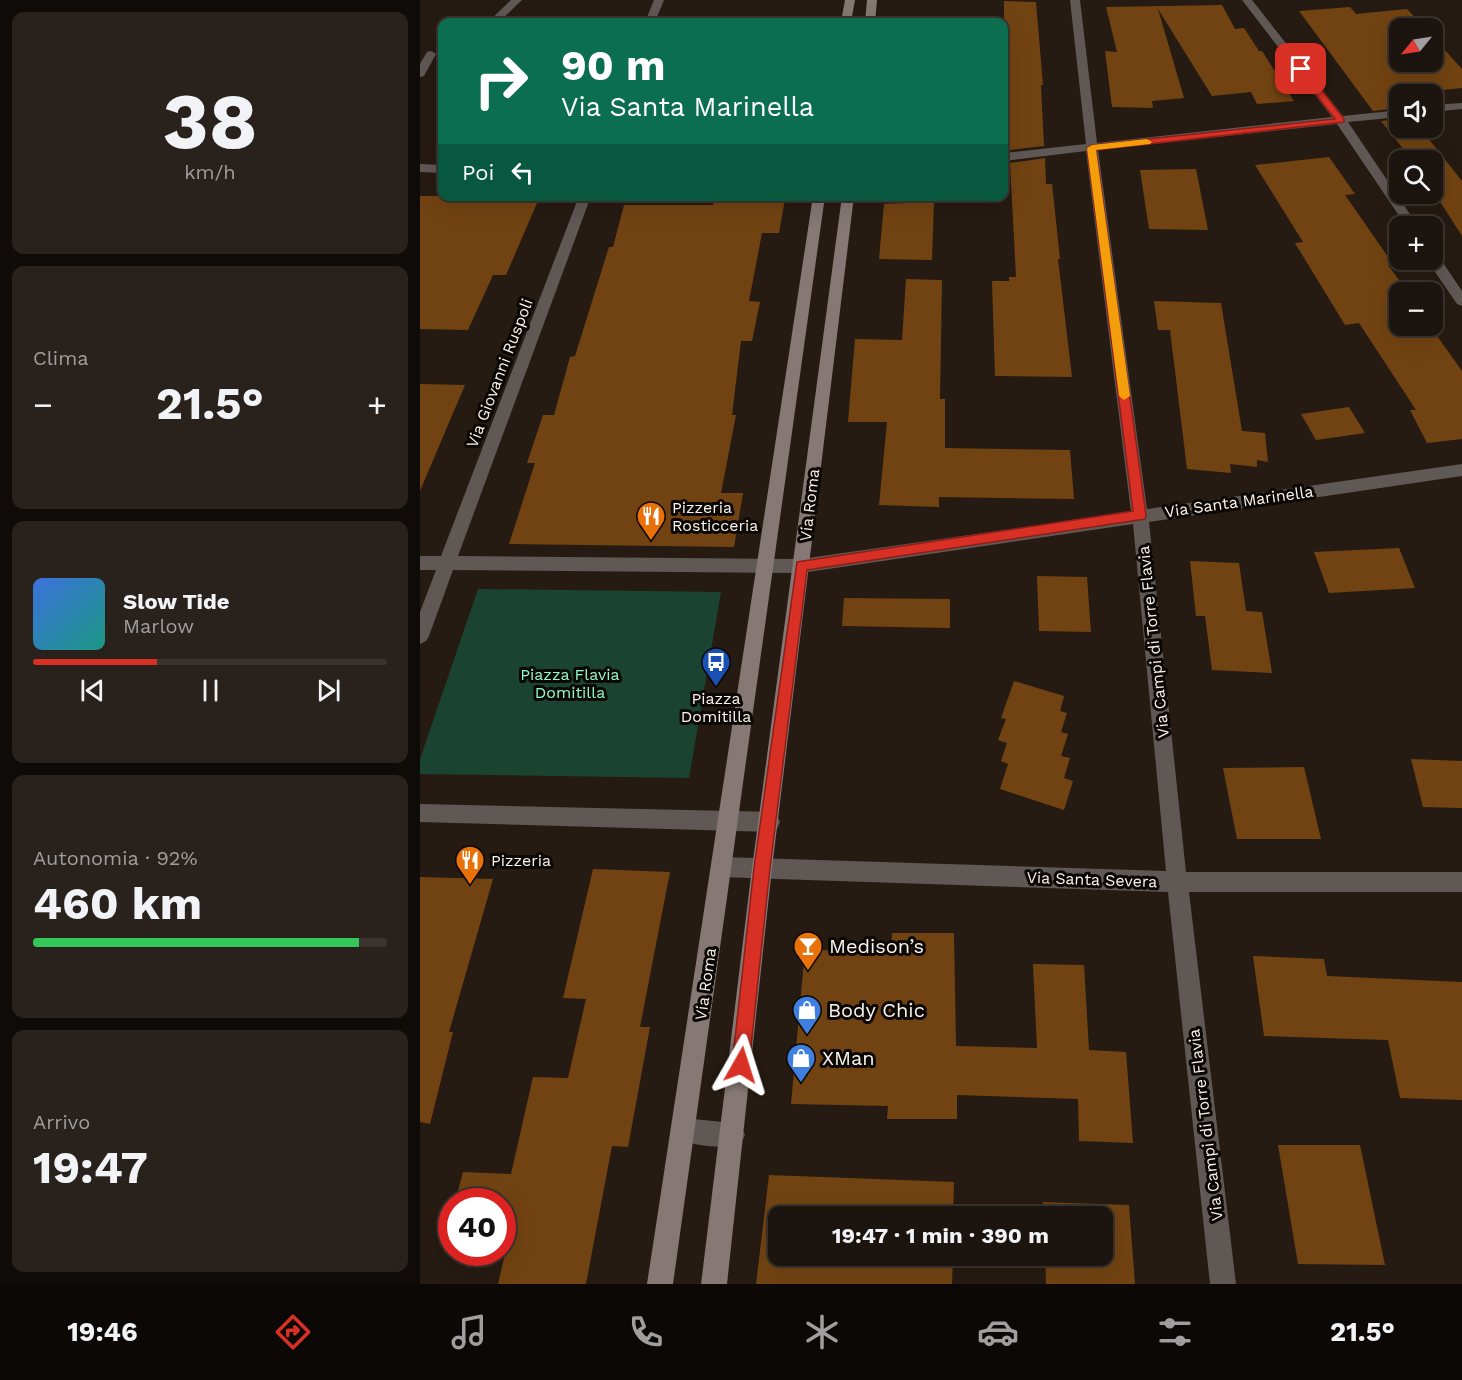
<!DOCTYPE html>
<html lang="it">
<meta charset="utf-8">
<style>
body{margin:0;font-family:"Work Sans",sans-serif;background:#29211c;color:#f1f3f6;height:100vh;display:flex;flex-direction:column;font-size:22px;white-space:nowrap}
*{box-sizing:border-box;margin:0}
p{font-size:20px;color:#a09e9e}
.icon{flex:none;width:33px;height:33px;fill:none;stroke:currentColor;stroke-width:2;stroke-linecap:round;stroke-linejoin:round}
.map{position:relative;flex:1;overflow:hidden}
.sheet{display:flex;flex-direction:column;gap:12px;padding:12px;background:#0f0b08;width:420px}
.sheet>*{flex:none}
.top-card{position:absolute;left:18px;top:18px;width:570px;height:183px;border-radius:12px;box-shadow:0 6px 24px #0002,0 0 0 2px #3a332e;background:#0b6e4f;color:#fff;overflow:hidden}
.needle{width:39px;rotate:240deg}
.controls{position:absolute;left:969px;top:18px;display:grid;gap:12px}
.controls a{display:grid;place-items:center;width:54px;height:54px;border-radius:12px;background:#1c140e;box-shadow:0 6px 24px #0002,0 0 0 2px #3a332e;font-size:30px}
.speed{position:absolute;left:18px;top:1188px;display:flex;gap:12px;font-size:30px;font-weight:700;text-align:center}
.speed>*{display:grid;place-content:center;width:78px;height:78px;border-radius:50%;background:#1c140e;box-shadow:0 6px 24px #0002,0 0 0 2px #3a332e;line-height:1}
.speed .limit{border:9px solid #d22;background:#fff;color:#111}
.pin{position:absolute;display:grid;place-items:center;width:51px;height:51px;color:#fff;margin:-26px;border-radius:12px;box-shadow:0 3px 9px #0006}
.me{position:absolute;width:66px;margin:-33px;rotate:6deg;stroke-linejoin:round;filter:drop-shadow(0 0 4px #0008)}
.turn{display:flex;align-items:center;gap:21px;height:126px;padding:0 24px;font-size:27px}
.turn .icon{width:78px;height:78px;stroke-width:2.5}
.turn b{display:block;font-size:42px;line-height:51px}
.then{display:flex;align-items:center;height:57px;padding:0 24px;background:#0003;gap:12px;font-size:22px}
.big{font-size:45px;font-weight:700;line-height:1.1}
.sheet .tile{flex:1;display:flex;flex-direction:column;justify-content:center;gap:9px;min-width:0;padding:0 21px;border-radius:12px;background:#29211c}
.sheet .dial{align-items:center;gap:0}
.dial b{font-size:78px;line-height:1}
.song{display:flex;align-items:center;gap:18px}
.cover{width:72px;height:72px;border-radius:9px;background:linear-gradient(135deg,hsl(220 70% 55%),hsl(170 70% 35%))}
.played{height:6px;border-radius:3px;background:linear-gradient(90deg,#d93025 35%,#3a332e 35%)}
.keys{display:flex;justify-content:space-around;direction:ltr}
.heat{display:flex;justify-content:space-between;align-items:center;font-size:33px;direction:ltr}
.charge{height:9px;border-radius:4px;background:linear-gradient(90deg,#34c759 92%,#3a332e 0)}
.trip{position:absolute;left:348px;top:1206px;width:345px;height:60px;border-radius:12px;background:#1c140e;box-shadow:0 6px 24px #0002,0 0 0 2px #3a332e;font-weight:700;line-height:60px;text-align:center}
.tabs{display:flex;height:96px;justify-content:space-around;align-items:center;background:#0b0806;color:#a09e9e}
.tabs .icon{width:42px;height:42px}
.tabs .active{color:#d93025}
.tabs b{font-size:27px;color:#f1f3f6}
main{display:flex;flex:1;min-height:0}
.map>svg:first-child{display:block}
</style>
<main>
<section class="sheet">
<div class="tile dial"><b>38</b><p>km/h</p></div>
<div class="tile"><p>Clima</p>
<div class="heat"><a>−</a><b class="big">21.5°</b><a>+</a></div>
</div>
<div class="tile">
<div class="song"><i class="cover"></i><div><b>Slow Tide</b><p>Marlow</p></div></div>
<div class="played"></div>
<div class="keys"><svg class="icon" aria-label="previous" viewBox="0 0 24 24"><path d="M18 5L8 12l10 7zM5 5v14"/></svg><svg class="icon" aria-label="pause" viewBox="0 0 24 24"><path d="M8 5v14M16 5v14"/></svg><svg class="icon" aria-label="next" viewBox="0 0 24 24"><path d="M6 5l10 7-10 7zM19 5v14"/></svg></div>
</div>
<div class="tile"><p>Autonomia · 92%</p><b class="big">460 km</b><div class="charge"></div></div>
<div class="tile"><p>Arrivo</p><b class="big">19:47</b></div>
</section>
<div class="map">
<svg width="1042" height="1284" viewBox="0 0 1042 1284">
<rect width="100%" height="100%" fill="#261b12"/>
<path fill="#1b4332" d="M58,589L301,592L269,778L0,774V759Z"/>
<path fill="#724312" d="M584,1L616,2L623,85H621L624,146L589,150L588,132H584Z
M802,5L815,29L824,28L839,51H842L874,101L837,104L831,92L792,96L738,9L764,98L732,101L733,108L692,107L685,51L697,52L686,7Z
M930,7L936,14L987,9L1005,28H980V62H1012V36L1042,69V88L975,95L980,101V108L953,111L879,11Z
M980,119V128H1000L1042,181V236L1012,189V160H992L961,121Z
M909,157L935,194L925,195L973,264L968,265L988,292H980V326H1010L1042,371V439L1007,443L990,410H996L939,323L925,325L875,243L883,242L835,165Z
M625,158L626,184H632L640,259H638L652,377L575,376L572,281H589V277H596L590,163Z
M776,169L788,230L729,229L720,170Z
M0,196H36L33,201L117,203L86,275H73L48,330L0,329Z
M294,198L365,199L359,233H342L329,301L340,302L332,341H321L312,415H316L301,493H323L314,547L89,544L115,463H107L123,415H134L150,357L155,356L189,247H193L204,205H293Z
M514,202L512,260L459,259L464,204Z
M486,279L522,280L520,399H525V448L650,450L654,499L519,497V507L459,505L467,422H428L435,339L482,340Z
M734,301L801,303L822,431L845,433L848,462L837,460V467L810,464L811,473L767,469L750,330H738Z
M0,384L45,385L0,491Z
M929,407L945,433L896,440L881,414Z
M979,548L995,588L909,593L894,552Z
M770,561L819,563L826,611L842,612L852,673L792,670L785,616H776Z
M617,576L667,577L671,632L619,631Z
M424,598L530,599V628L422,626Z
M594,681L644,696L640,711L647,713L641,732L648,734L641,756L650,758L644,778L653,781L644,810L580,789L588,764L581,761L587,743L578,740L586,719L581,718Z
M991,759L1042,761V808L1003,807Z
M884,767L901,839H817L803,768Z
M173,869L250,872L220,1027H230L208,1147L192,1146L166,1284H78L90,1232H82V1202H35L43,1172L91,1174L113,1077L148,1078L166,999L143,998Z
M0,877L73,879L29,1032H33L10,1124L0,1122Z
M472,933H534L536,1046L617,1048L613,964L664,965L669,1050L706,1052L713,1143L659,1141L658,1099L537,1095V1119H467L468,1106L371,1104L385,950L471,951Z
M833,956L904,959L907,976L1042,982V1100L980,1098L968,1040L844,1036Z
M858,1145H940L965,1265L878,1264Z
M349,1175L534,1182L533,1216H358V1256H533L532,1284H336Z
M623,1202L709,1205L715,1284H626L625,1256H682V1216H623Z"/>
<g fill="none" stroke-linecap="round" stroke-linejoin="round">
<path fill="#5f5855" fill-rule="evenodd" d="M91,0H102L79,22H68Z
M234,0H244L235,22H225Z
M650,0H660L677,143L912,117L822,0H832L923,116L980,110V117L928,122L998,226H986L917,124L678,150L727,509L1042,464V476L729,522L766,872H1042V892H769L816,1284H790L748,892L301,877L294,874L291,867L294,860L301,857L746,871L713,524L381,573L33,570L9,636L6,641L0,644V612L16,570H0V556H21L159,196H171L38,556L381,559L711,512L666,151L584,161V153L666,144Z
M11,51L16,54L4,76L0,77V64L7,52Z
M1042,103V109L1012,112V105Z
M0,164L22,165V173L0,172Z
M1012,253L1017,254L1042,291V306L1037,304L1007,260H1012Z
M0,804L350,812L357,815L360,822L357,829L350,832L0,822Z
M263,1118L313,1123L321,1127L325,1135L321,1143C304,1151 272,1145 255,1138L251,1130L255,1122Z"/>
<path fill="#857875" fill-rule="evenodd" d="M425,0H435L431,22H421Z
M447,0H457L455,22H445Z
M393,196H405L253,1284H227Z
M422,196H434L352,868L307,1284H281L332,868Z"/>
</g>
<path fill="#d93025" stroke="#8d1f18" stroke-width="1.5" d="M881,66L884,67L924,119V122L676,150L726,515L725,519L387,570L350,868L329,1065L327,1071L321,1074L314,1071L312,1065L334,868L377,562L713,511L667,148L672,145L915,119L876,69Z"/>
<path fill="#f59e0b" d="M727,139L732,142L730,144L676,150L710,396L704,400L699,396L667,148L672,145Z"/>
<defs>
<g id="restaurant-pin" transform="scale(1.5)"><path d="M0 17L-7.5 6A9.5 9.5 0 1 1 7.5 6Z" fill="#e8710a" stroke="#0b0704"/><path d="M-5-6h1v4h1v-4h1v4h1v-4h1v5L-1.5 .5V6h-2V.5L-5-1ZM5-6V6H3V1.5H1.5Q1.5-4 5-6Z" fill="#fff"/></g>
<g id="bus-pin" transform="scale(1.5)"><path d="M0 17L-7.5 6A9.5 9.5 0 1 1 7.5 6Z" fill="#1a4fb4" stroke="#0b0704"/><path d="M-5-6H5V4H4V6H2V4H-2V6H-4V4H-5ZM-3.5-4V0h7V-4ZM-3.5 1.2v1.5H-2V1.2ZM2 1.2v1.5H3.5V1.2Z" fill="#fff"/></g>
<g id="bar-pin" transform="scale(1.5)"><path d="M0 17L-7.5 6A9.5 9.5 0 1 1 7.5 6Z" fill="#e8710a" stroke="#0b0704"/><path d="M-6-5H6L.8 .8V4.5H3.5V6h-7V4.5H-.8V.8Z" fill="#fff"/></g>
<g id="shop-pin" transform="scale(1.5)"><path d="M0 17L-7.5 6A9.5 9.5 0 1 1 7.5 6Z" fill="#3f7fe0" stroke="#0b0704"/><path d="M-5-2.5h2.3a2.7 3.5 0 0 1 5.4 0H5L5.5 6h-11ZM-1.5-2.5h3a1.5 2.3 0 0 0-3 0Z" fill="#fff"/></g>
</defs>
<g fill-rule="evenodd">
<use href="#restaurant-pin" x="231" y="516"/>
<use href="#bus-pin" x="296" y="662"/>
<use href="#restaurant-pin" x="50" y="860"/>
<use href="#bar-pin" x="388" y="946"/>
<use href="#shop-pin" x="387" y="1010"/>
<use href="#shop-pin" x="381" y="1058"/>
</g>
<g text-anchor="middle" stroke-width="6" stroke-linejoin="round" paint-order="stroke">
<g font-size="16" fill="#fbf3ed" stroke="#0b0704">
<text transform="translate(79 373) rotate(-69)" y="6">Via Giovanni Ruspoli</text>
<text transform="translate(819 501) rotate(-8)" y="6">Via Santa Marinella</text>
<text transform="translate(389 505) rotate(-83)" y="6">Via Roma</text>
<text transform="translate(733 642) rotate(-96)" y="6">Via Campi di Torre Flavia</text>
<text transform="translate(672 879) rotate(2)" y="6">Via Santa Severa</text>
<text transform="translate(285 984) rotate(-82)" y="6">Via Roma</text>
<text transform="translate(785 1125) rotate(-97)" y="6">Via Campi di Torre Flavia</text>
</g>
<g font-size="16" fill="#fbf3ed" stroke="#0b0704" text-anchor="start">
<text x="252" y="513">Pizzeria<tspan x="252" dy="18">Rosticceria</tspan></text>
<text x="296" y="704" text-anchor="middle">Piazza<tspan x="296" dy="18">Domitilla</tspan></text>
<text x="71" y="866">Pizzeria</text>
</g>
<g font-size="16" fill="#93fbcb" stroke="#0b0704">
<text x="150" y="680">Piazza Flavia<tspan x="150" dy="18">Domitilla</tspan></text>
</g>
<g font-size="20" fill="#fbf3ed" stroke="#0b0704" text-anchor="start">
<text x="409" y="953">Medison’s</text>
<text x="408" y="1017">Body Chic</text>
<text x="402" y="1065">XMan</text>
</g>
</g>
</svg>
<div class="controls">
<a><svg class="needle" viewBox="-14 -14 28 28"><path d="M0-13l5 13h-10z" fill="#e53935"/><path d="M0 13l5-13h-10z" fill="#a09e9e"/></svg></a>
<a><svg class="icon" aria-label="sound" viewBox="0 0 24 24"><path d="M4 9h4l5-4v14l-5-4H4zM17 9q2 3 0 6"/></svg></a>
<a><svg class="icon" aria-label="search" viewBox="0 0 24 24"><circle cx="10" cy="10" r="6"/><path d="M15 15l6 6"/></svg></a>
<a>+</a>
<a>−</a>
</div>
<div class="speed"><div class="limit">40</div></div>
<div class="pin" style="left:881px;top:69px;background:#d93025"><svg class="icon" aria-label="arrive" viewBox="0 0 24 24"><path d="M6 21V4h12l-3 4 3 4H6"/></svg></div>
<svg class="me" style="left:321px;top:1065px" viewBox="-20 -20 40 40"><path d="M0-17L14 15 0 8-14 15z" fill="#d93025" stroke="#fff" stroke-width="4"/></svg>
<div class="trip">19:47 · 1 min · 390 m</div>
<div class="top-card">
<div class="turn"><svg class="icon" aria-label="right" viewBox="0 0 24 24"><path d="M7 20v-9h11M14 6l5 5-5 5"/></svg><div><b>90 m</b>Via Santa Marinella</div></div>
<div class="then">Poi<svg class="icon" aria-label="left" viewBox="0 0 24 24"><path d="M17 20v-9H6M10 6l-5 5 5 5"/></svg></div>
</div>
</div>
</main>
<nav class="tabs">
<b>19:46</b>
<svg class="icon active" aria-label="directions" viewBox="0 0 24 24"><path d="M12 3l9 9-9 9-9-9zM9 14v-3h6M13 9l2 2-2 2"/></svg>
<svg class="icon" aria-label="music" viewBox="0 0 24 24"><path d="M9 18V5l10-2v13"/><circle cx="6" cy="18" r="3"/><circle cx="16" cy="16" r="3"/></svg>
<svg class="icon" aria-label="phone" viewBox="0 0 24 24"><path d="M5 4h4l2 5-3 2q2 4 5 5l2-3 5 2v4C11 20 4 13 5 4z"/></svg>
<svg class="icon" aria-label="climate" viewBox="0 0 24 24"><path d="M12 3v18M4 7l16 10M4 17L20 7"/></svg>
<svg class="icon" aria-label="car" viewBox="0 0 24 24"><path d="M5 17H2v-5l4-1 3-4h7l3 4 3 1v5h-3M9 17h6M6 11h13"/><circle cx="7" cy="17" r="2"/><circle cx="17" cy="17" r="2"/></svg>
<svg class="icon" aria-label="filters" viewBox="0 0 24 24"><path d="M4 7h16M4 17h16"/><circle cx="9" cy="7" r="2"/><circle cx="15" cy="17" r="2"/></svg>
<b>21.5°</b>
</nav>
